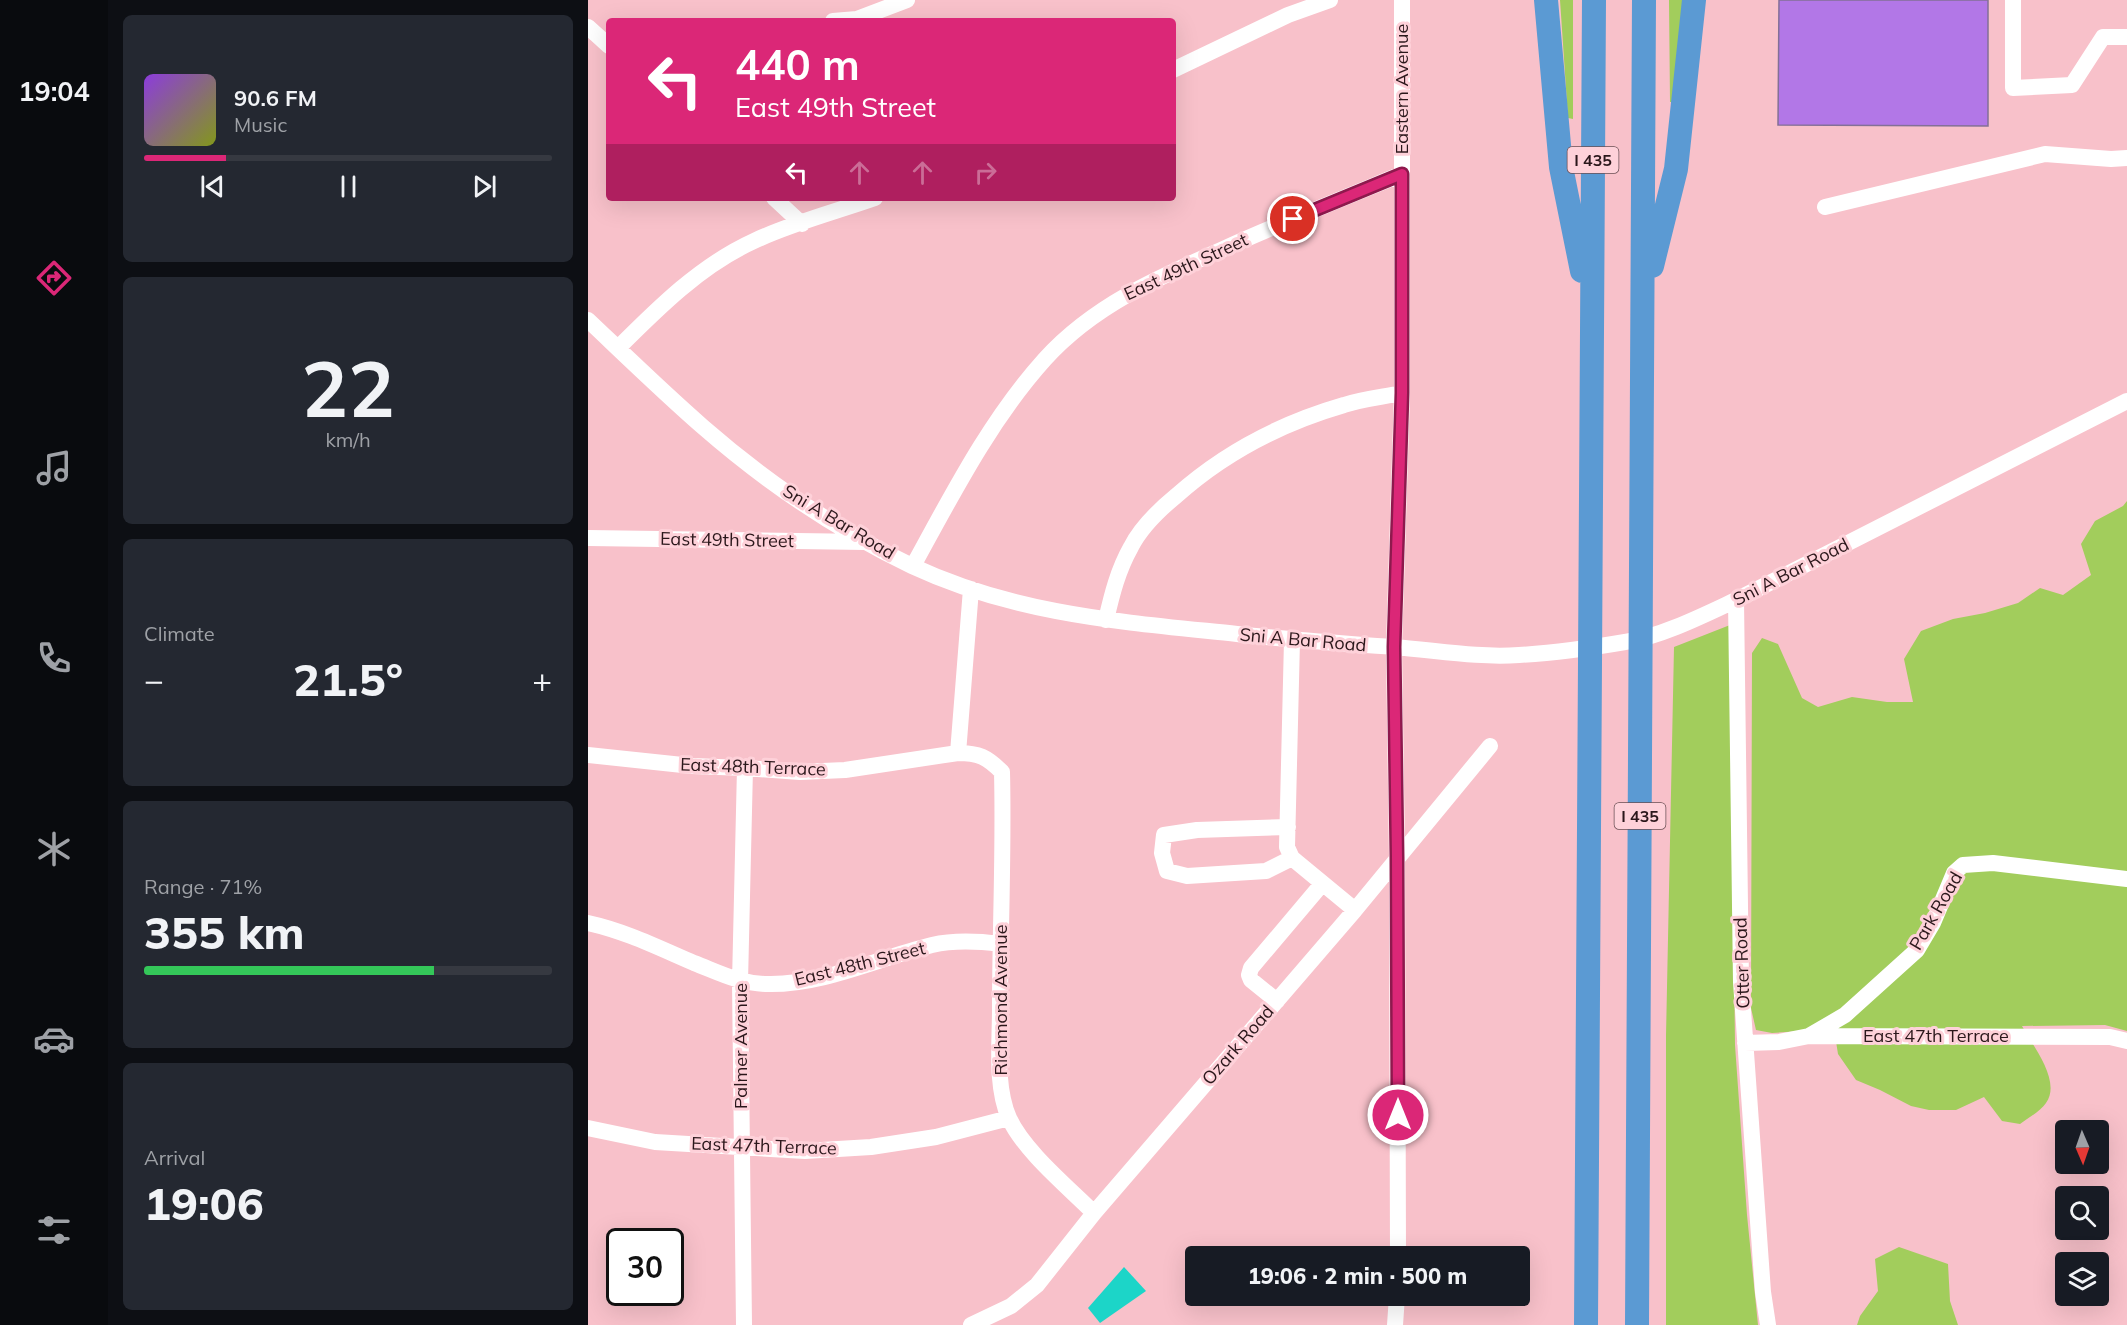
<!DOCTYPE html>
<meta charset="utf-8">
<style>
body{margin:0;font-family:Mulish,sans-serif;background:#242831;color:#f1f3f6;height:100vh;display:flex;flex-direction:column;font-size:22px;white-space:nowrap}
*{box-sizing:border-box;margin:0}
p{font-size:20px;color:#9ea1a6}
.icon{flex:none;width:33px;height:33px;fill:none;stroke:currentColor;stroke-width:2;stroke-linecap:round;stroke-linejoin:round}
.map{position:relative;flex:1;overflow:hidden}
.drawer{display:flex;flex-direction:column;gap:15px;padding:15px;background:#0d0f14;width:480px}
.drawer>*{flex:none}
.hud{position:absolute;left:18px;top:18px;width:570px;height:183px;border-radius:6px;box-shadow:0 6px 24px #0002;background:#db2777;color:#fff;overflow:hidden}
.needle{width:39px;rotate:178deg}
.fabs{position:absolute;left:1467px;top:1120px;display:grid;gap:12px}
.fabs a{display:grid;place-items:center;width:54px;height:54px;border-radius:6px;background:#171b24;box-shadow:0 6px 24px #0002;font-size:30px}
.speed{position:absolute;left:18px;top:1228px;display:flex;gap:12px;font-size:30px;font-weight:700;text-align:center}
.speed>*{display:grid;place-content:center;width:78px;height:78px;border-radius:50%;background:#171b24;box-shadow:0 6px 24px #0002;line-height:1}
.speed .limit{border:3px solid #111;border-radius:9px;background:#fff;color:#111}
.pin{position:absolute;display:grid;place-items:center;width:51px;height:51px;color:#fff;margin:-26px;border:3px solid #fff;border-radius:50%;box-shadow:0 2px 6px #0007}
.me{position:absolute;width:66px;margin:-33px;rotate:0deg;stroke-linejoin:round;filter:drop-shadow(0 0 4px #0008)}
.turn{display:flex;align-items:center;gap:21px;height:126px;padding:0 30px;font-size:27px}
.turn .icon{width:78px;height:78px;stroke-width:2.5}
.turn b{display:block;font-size:42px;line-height:51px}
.lanes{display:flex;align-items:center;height:57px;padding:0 30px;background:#0003;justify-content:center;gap:30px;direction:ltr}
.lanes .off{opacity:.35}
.big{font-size:45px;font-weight:800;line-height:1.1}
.drawer .tile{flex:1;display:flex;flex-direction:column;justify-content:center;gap:9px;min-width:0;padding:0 21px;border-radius:9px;background:#242831}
.drawer .dial{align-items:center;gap:0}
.dial b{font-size:78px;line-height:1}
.song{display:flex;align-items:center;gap:18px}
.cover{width:72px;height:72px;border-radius:9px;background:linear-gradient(135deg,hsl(270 70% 55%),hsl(70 70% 35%))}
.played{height:6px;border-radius:3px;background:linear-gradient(90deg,#db2777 20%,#363941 20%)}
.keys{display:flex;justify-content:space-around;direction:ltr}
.heat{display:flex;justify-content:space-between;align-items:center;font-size:33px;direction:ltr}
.charge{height:9px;border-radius:4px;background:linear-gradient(90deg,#34c759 71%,#363941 0)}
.trip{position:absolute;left:597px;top:1246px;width:345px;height:60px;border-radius:6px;background:#171b24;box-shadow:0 6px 24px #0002;font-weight:800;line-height:60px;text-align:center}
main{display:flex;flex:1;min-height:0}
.tabs{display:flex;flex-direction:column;width:108px;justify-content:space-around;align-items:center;background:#090b0e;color:#9ea1a6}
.tabs .icon{width:42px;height:42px}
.tabs .selected{color:#db2777}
.tabs b{font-size:27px;color:#f1f3f6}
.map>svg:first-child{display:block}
</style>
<main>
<nav class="tabs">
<b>19:04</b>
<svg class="icon selected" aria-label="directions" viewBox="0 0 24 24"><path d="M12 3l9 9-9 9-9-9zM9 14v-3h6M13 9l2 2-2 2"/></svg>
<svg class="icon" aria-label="music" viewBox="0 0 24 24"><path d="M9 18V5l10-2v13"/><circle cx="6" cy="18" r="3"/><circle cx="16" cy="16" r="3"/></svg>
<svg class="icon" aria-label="phone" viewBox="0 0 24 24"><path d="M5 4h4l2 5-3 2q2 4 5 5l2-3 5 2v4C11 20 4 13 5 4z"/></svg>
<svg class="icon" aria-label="climate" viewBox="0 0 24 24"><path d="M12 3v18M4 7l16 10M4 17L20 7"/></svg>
<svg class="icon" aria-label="car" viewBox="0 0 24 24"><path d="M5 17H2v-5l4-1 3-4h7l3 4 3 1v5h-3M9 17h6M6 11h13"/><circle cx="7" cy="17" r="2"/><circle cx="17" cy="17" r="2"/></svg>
<svg class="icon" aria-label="filters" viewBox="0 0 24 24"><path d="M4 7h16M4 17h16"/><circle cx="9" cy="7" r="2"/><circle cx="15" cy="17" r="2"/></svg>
</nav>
<section class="drawer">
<div class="tile">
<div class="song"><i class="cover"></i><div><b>90.6 FM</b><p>Music</p></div></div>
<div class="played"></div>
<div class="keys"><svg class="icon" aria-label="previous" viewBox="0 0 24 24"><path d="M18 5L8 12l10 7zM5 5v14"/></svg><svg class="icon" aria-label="pause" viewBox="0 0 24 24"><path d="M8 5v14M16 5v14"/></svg><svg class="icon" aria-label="next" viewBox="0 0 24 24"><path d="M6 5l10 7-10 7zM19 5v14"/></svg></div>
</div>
<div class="tile dial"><b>22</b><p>km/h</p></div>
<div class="tile"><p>Climate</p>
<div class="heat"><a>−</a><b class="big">21.5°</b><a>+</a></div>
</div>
<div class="tile"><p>Range · 71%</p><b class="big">355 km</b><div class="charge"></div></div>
<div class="tile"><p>Arrival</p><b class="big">19:06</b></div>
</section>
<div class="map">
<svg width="1539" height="1325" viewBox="0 0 1539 1325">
<rect width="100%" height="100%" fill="#f8c1ca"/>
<path fill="#a2cd5c" d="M972,0H985V119L980,118Z
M1081,0H1099L1089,102H1082Z
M1539,501V1031L1517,1025L1434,1026C1444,1045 1474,1081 1458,1103C1453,1111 1440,1118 1432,1124L1414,1121L1396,1097L1368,1110H1341L1323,1106L1292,1090L1268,1080L1250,1054L1246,1029L1184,1033L1168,1030L1163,1008L1164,653L1174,638L1190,644L1214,698L1230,707L1264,697L1299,702H1325L1316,659L1333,631L1365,619L1397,613L1430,603L1452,588L1475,595L1503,575L1493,544L1507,521L1535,506Z
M1142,625L1147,1045L1159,1215L1170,1325H1078V1036L1086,647Z
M1311,1247L1360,1264L1362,1301L1370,1325H1269L1272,1316L1290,1291L1287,1259Z"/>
<path fill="#1cd5c8" d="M536,1267L558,1291L512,1323L500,1308Z"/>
<path fill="#b277e7" stroke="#837097" stroke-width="1.5" d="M1191,0H1400V126L1190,125Z"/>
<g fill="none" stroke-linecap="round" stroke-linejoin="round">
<path stroke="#fff" stroke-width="16" d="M1425,0V88L1484,85L1515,37H1539
M245,21L269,19L319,0
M0,27L21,46
M585,70L700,15L742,0
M186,198L214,224
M1237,207L1457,154L1523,159L1539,158
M0,320C38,356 76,393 115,427C178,482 249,530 324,566C429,615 535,622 649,634C701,640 753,643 805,647C847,650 889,658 931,655C966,653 1002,648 1037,642C1072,637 1116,615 1148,600L1539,401
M30,348C70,308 113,265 166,241C204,223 247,212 287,198
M0,538L278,542
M325,566C364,495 402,420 457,359C505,306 569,278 633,250C693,223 753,199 814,174
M1148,600L1153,982L1175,1292L1180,1325
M518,620C524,594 530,570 543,547C553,527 571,510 588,496C636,453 694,423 756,405C774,399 795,397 814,393
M704,640L699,847L704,858L767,910
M370,753L383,589
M0,755L104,766L157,768L212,772L257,770L370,753C391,753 399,757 414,772C416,851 412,930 412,1009C412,1043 407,1086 421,1118C436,1151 480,1187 506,1213
M700,827L609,830L576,835L574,853L579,871L599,876L678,871L704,858
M0,923C37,931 71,948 106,963C132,973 152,984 180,984C236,985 290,958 344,945C366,940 389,941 412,944
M689,1001L663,980L661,975L663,968L734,884
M1221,1036L1257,1015L1329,950L1345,923L1366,873L1375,865L1405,863L1539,879
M1157,1043L1191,1042L1221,1036L1522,1037L1539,1041
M0,1128L67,1142L217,1151L283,1147L348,1137L421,1118
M810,1257L809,857L806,647L814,393V0
M156,1325L152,982L157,768
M383,1325L423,1306L449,1285L506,1213L767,910L902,746
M807,1325L809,1296"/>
<path stroke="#5b9ad3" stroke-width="24" d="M958,0L973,167L994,271
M1064,266L1088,169L1106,0
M998,1325L1006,0
M1049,1325L1056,0"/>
</g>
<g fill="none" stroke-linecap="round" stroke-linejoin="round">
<g stroke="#8e194d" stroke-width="15">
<path id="route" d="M705,219L814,174V393L806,647L809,857L810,1115"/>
</g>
<use href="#route" stroke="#db2777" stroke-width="10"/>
</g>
<g text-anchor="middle" stroke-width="6" stroke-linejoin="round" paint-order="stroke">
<g fill="#fed1d9" stroke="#6a4f54" stroke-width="1.5">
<rect x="979.5" y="147" width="51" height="26" rx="4.5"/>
<rect x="1026.5" y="803" width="51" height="26" rx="4.5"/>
</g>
<g font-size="16" font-weight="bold" fill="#2b171b">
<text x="1005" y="166">I 435</text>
<text x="1052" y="822">I 435</text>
</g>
<g font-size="18" fill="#2b171b" stroke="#fed1d9">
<text transform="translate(814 89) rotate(-90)" y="6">Eastern Avenue</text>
<text transform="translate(598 267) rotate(-25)" y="6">East 49th Street</text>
<text transform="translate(251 522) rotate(31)" y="6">Sni A Bar Road</text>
<text transform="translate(139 540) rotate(1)" y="6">East 49th Street</text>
<text transform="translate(1203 572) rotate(-27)" y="6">Sni A Bar Road</text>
<text transform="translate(715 640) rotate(5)" y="6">Sni A Bar Road</text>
<text transform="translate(165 767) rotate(2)" y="6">East 48th Terrace</text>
<text transform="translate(1348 911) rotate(-60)" y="6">Park Road</text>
<text transform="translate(1154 963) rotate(-92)" y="6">Otter Road</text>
<text transform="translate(272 964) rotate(-14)" y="6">East 48th Street</text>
<text transform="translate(413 1000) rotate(-90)" y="6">Richmond Avenue</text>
<text x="1348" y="1042">East 47th Terrace</text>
<text transform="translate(650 1045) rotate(-49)" y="6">Ozark Road</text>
<text transform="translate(153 1046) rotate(-90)" y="6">Palmer Avenue</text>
<text transform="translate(176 1146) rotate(2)" y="6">East 47th Terrace</text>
</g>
</g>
</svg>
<div class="fabs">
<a><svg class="needle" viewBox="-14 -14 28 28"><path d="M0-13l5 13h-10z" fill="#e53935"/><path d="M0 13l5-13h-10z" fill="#9ea1a6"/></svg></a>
<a><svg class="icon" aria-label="search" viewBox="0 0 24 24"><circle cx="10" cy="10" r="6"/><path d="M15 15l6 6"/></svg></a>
<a><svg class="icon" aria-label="layers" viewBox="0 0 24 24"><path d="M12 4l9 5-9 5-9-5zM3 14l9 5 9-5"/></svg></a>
</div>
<div class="speed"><div class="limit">30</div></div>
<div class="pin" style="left:705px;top:219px;background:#d93025"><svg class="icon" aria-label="arrive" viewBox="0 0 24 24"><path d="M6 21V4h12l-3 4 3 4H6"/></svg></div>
<svg class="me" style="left:810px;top:1115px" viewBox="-20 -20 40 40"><circle r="17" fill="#db2777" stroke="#fff" stroke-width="3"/><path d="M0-11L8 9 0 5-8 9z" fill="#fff"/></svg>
<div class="trip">19:06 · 2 min · 500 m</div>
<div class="hud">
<div class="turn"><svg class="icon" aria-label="left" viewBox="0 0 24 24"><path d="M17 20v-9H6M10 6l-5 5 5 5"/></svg><div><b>440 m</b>East 49th Street</div></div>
<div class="lanes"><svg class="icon" aria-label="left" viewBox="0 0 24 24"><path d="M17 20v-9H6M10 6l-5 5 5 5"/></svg><svg class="icon off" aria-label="ahead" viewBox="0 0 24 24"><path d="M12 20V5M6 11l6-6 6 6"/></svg><svg class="icon off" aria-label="ahead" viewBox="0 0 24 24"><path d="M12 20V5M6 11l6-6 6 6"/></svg><svg class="icon off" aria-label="right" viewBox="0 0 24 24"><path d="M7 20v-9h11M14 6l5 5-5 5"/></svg></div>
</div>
</div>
</main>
